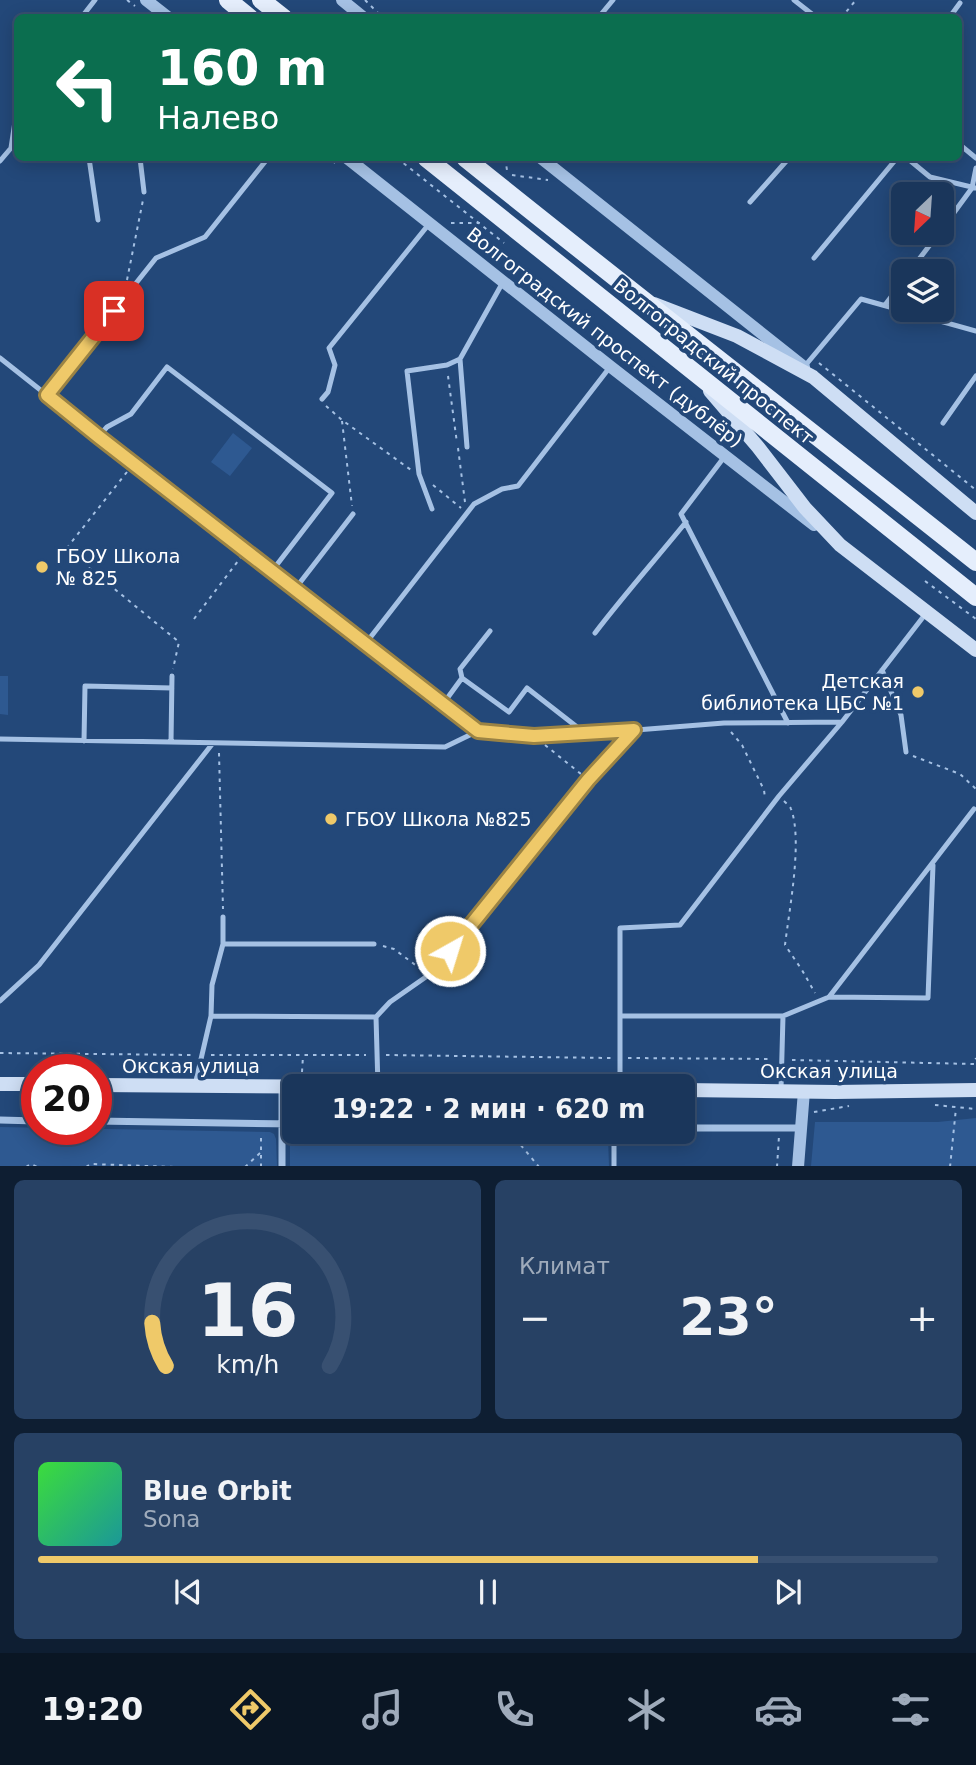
<!DOCTYPE html>
<html lang="ru">
<meta charset="utf-8">
<style>
body{margin:0;font-family:"DejaVu Sans",sans-serif;background:#274164;color:#f1f3f6;height:100vh;display:flex;flex-direction:column;font-size:26px;white-space:nowrap}
*{box-sizing:border-box;margin:0}
p{font-size:23px;color:#9fabbb}
.icon{flex:none;width:38px;height:38px;fill:none;stroke:currentColor;stroke-width:2;stroke-linecap:round;stroke-linejoin:round}
.map{position:relative;height:1166px;overflow:hidden}
.side{display:flex;flex-direction:column;gap:14px;padding:14px;background:#0e1e32;flex:1}
.side>*{flex:none}
.hud{position:absolute;left:14px;top:14px;width:948px;height:147px;border-radius:10px;box-shadow:0 4px 18px #0003,0 0 0 2px #385071;background:#0b6e4f;color:#fff;overflow:hidden}
.needle{width:46px;rotate:205deg}
.controls{position:absolute;left:891px;top:182px;display:grid;gap:14px}
.controls a{display:grid;place-items:center;width:63px;height:63px;border-radius:10px;background:#1a365b;box-shadow:0 4px 18px #0003,0 0 0 2px #385071;font-size:35px}
.speed{position:absolute;left:21px;top:1054px;display:flex;gap:14px;font-size:35px;font-weight:700;text-align:center}
.speed>*{display:grid;place-content:center;width:91px;height:91px;border-radius:50%;background:#1a365b;box-shadow:0 4px 18px #0003,0 0 0 2px #385071;line-height:1}
.speed .limit{border:10px solid #d22;background:#fff;color:#111}
.pin{position:absolute;display:grid;place-items:center;width:60px;height:60px;color:#fff;margin:-30px;border-radius:14px;box-shadow:0 4px 10px #0006}
.me{position:absolute;width:77px;margin:-38px;rotate:39deg;stroke-linejoin:round;filter:drop-shadow(0 0 5px #0008)}
.turn{display:flex;align-items:center;gap:24px;height:147px;padding:0 28px;font-size:32px}
.turn .icon{width:91px;height:91px;stroke-width:2.5}
.turn b{display:block;font-size:49px;line-height:60px}
.big{font-size:52px;font-weight:800;line-height:1.1}
.side .card{flex:1;display:flex;flex-direction:column;justify-content:center;gap:10px;min-width:0;padding:0 24px;border-radius:10px;background:#274164}
.side .dial{align-items:center;gap:0}
.dial svg{height:182px;overflow:visible;fill:none;stroke:#385071;stroke-width:7;stroke-linecap:round;text-anchor:middle}
.dial text{fill:#f1f3f6;stroke:none}
.song{display:flex;align-items:center;gap:21px}
.cover{width:84px;height:84px;border-radius:10px;background:linear-gradient(135deg,hsl(120 70% 55%),hsl(180 70% 35%))}
.played{height:7px;border-radius:4px;background:linear-gradient(90deg,#efc969 80%,#385071 80%)}
.keys{display:flex;justify-content:space-around;direction:ltr}
.heat{display:flex;justify-content:space-between;align-items:center;font-size:38px;direction:ltr}
.side .tiles{flex:1;display:grid;gap:14px;grid-template-columns:1fr 1fr}
.card:last-child{grid-column:span 2}
.trip{position:absolute;left:282px;top:1074px;width:413px;height:70px;border-radius:10px;background:#1a365b;box-shadow:0 4px 18px #0003,0 0 0 2px #385071;font-weight:800;line-height:70px;text-align:center}
.menu{display:flex;height:112px;justify-content:space-around;align-items:center;background:#0a1624;color:#9fabbb}
.menu .icon{width:49px;height:49px}
.menu .selected{color:#efc969}
.menu b{font-size:32px;color:#f1f3f6}
.map>svg:first-child{display:block}
</style>
<div class="map">
<svg width="976" height="1167" viewBox="0 0 976 1167">
<rect width="100%" height="100%" fill="#234879"/>
<path fill="#2e5991" d="M233,433L252,448L230,476L211,462Z
M0,676H8V715L0,714Z
M976,1118V1166H811L815,1122H938Z
M0,1127L270,1132L274,1134L276,1139L277,1166H0Z
M294,1131V1132H603L608,1138L609,1166H290V1138Z"/>
<g fill="none" stroke-linecap="round" stroke-linejoin="round">
<path stroke="#a5c1e4" stroke-width="2" stroke-dasharray="3.5 5" stroke-linecap="butt" d="M127,0L135,6
M365,0L383,18
M841,18L856,0
M327,158L335,163
M397,158L504,243
M505,158L507,170
M512,175L548,180
M451,223H480L483,250
M127,280L143,200
M819,363L976,490
M448,376L457,443
M326,406L342,420L411,470
M342,421L352,506
M458,448L465,502
M127,472L66,549L179,642L173,669
M433,485L461,508
M925,581L976,619
M194,619L241,557
M731,732L742,745L764,790L765,798
M545,745L581,774
M219,753L223,909
M913,756L960,774L976,789
M784,801C787,804 790,806 791,809C803,840 789,911 785,945L802,970L815,993
M383,946L394,949L422,970
M0,1053L191,1055
M211,1055H366
M386,1055L611,1058
M628,1058L772,1059
M792,1060L974,1064L976,1058
M302,1072L303,1056
M935,1105L976,1109
M814,1112L849,1106
M510,1132L539,1167
M26,1167L31,1164L37,1167
M86,1167L91,1164L175,1167
M245,1167L260,1153
M261,1167V1133
M777,1167L779,1136
M950,1167L956,1108"/>
<path stroke="#a5c1e4" stroke-width="5" d="M794,0L817,18
M81,18L95,0
M598,18L613,0
M949,18L960,3
M959,144L976,158
M89,158L98,220
M140,158L144,192
M907,158L930,177L976,188
M0,161L11,148L18,102
M750,202L789,158
M942,229L972,188L976,168
M814,258L897,158
M910,271L939,233
M885,305L903,281
M0,358L134,464L478,731L534,736L586,734L724,723L842,722L927,612
M804,367L861,299L976,331
M47,395L156,258L205,237L268,158
M322,399L328,392L335,365L329,348L429,224
M943,423L976,376
M98,437L107,427L131,414L167,367L332,493L272,571
M467,447L460,359L503,282
M725,456L681,514L788,723
M432,509L419,474L407,371L447,365L460,359
M295,589L353,514
M490,631L460,669L462,678L509,712L527,688L586,734
M595,633C624,595 656,559 686,522
M366,643L474,504L502,489L518,486L610,367
M882,670L901,715L906,752
M443,704L462,678
M0,739L445,747L478,731
M84,741L85,686L172,688
M171,742L172,676
M223,944H374
M829,997L928,998L933,865
M0,1001L39,965L213,743
M211,1016L376,1017
M620,1016H783L829,997L974,809
M195,1085L211,1016L212,985L223,944V917
M378,1087L376,1017L390,1002L433,972L588,780L634,730
M620,1087V928L680,925L779,796L842,722
M781,1089L783,1016
M614,1132V1167"/>
<path stroke="#a5c1e4" stroke-width="7" d="M0,1120L37,1121
M96,1121L294,1124
M682,1128H801
M282,1167V1087"/>
<path stroke="#a5c1e4" stroke-width="12" d="M146,0L169,18
M342,0L364,18
M347,158L611,367L814,525
M541,158L804,367
M798,1167L804,1091"/>
<path stroke="#cedef4" stroke-width="14" d="M654,304L737,336L813,377L976,513
M710,391L758,447L805,508L840,545L976,650
M0,1084H37
M96,1085L370,1087
M682,1090L835,1092L976,1090"/>
<path stroke="#e5eefc" stroke-width="18" d="M228,0L250,18
M261,0L284,18
M426,158L976,597
M465,158C634,294 806,427 976,562"/>
</g>
<g fill="none" stroke-linecap="round" stroke-linejoin="round">
<g stroke="#9b8344" stroke-width="18">
<path id="route" d="M114,311L47,395L99,437L478,731L534,736L634,730L588,780L450,951"/>
</g>
<use href="#route" stroke="#efc969" stroke-width="12"/>
</g>
<g fill="#efc969" stroke="#234879" stroke-width="2.5">
<circle cx="42" cy="567" r="7"/>
<circle cx="918" cy="692" r="7"/>
<circle cx="331" cy="819" r="7"/>
</g>
<g text-anchor="middle" stroke-width="7" stroke-linejoin="round" paint-order="stroke">
<g font-size="19" fill="#fff" stroke="#234879">
<text transform="translate(605 337) rotate(38)" y="7">Волгоградский проспект (дублёр)</text>
<text transform="translate(714 361) rotate(39)" y="7">Волгоградский проспект</text>
<text x="191" y="1073">Окская улица</text>
<text x="829" y="1078">Окская улица</text>
</g>
<g font-size="19" fill="#fff" stroke="#234879" text-anchor="start">
<text x="56" y="563">ГБОУ Школа<tspan x="56" dy="22">№ 825</tspan></text>
<text x="904" y="688" text-anchor="end">Детская<tspan x="904" dy="22">библиотека ЦБС №1</tspan></text>
<text x="345" y="826">ГБОУ Школа №825</text>
</g>
</g>
</svg>
<div class="controls">
<a><svg class="needle" viewBox="-14 -14 28 28"><path d="M0-13l5 13h-10z" fill="#e53935"/><path d="M0 13l5-13h-10z" fill="#9fabbb"/></svg></a>
<a><svg class="icon" aria-label="layers" viewBox="0 0 24 24"><path d="M12 4l9 5-9 5-9-5zM3 14l9 5 9-5"/></svg></a>
</div>
<div class="speed"><div class="limit">20</div></div>
<div class="pin" style="left:114px;top:311px;background:#d93025"><svg class="icon" aria-label="arrive" viewBox="0 0 24 24"><path d="M6 21V4h12l-3 4 3 4H6"/></svg></div>
<svg class="me" style="left:450px;top:951px" viewBox="-20 -20 40 40"><circle r="17" fill="#efc969" stroke="#fff" stroke-width="3"/><path d="M0-11L8 9 0 5-8 9z" fill="#fff"/></svg>
<div class="trip">19:22 · 2 мин · 620 m</div>
<div class="hud">
<div class="turn"><svg class="icon" aria-label="left" viewBox="0 0 24 24"><path d="M17 20v-9H6M10 6l-5 5 5 5"/></svg><div><b>160 m</b>Налево</div></div>
</div>
</div>
<section class="side">
<div class="tiles">
<div class="card dial"><svg viewBox="0 0 100 80">
<path d="M14 69A42 42 0 1 1 86 69"/>
<path d="M14 69A42 42 0 0 1 8 50" stroke="#efc969"/>
<text x="50" y="56" font-size="32" font-weight="700">16</text>
<text x="50" y="72" font-size="11">km/h</text>
</svg></div>
<div class="card"><p>Климат</p>
<div class="heat"><a>−</a><b class="big">23°</b><a>+</a></div>
</div>
<div class="card">
<div class="song"><i class="cover"></i><div><b>Blue Orbit</b><p>Sona</p></div></div>
<div class="played"></div>
<div class="keys"><svg class="icon" aria-label="previous" viewBox="0 0 24 24"><path d="M18 5L8 12l10 7zM5 5v14"/></svg><svg class="icon" aria-label="pause" viewBox="0 0 24 24"><path d="M8 5v14M16 5v14"/></svg><svg class="icon" aria-label="next" viewBox="0 0 24 24"><path d="M6 5l10 7-10 7zM19 5v14"/></svg></div>
</div>
</div>
</section>
<nav class="menu">
<b>19:20</b>
<svg class="icon selected" aria-label="directions" viewBox="0 0 24 24"><path d="M12 3l9 9-9 9-9-9zM9 14v-3h6M13 9l2 2-2 2"/></svg>
<svg class="icon" aria-label="music" viewBox="0 0 24 24"><path d="M9 18V5l10-2v13"/><circle cx="6" cy="18" r="3"/><circle cx="16" cy="16" r="3"/></svg>
<svg class="icon" aria-label="phone" viewBox="0 0 24 24"><path d="M5 4h4l2 5-3 2q2 4 5 5l2-3 5 2v4C11 20 4 13 5 4z"/></svg>
<svg class="icon" aria-label="climate" viewBox="0 0 24 24"><path d="M12 3v18M4 7l16 10M4 17L20 7"/></svg>
<svg class="icon" aria-label="car" viewBox="0 0 24 24"><path d="M5 17H2v-5l4-1 3-4h7l3 4 3 1v5h-3M9 17h6M6 11h13"/><circle cx="7" cy="17" r="2"/><circle cx="17" cy="17" r="2"/></svg>
<svg class="icon" aria-label="filters" viewBox="0 0 24 24"><path d="M4 7h16M4 17h16"/><circle cx="9" cy="7" r="2"/><circle cx="15" cy="17" r="2"/></svg>
</nav>
